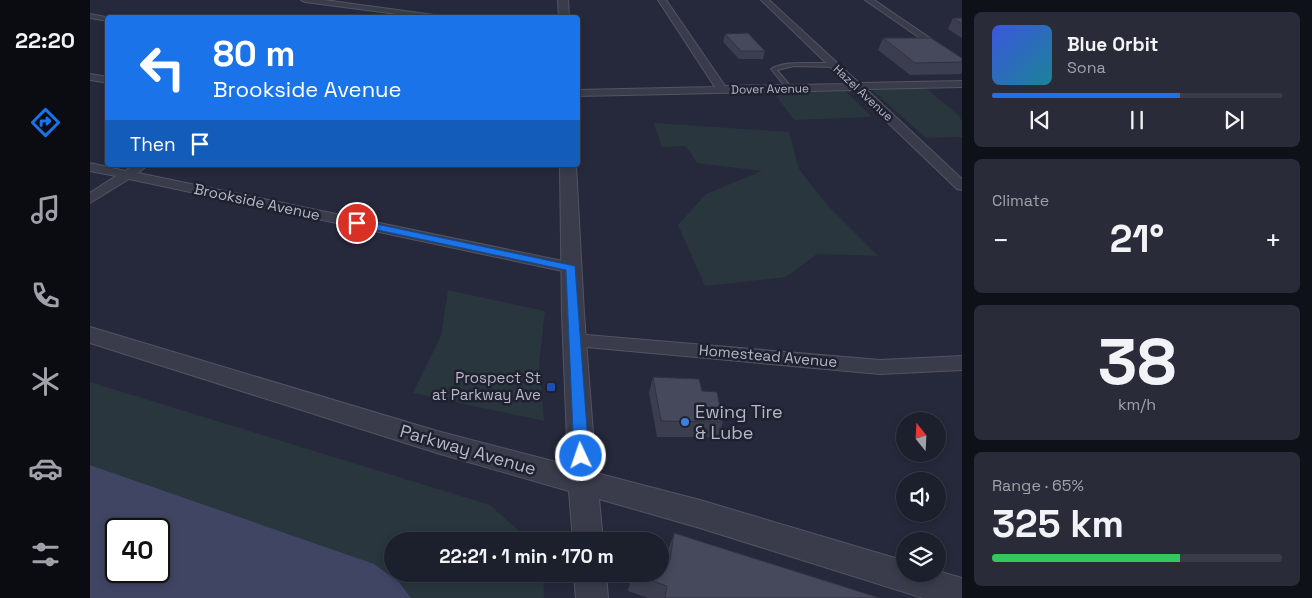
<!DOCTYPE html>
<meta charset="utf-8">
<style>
body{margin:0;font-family:"Space Grotesk",sans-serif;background:#292c38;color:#f1f3f6;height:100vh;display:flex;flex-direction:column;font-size:19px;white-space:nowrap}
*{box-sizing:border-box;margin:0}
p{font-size:16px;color:#a0a2a9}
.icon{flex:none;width:28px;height:28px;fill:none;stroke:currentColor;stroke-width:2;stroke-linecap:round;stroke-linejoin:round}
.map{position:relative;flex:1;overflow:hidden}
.details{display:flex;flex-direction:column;gap:12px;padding:12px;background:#0f1118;width:350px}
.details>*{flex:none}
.guide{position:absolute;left:15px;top:15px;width:475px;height:152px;border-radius:5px;box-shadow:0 2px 8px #0003,0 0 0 1px #3a3d48;background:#1a73e8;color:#fff;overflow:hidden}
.needle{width:32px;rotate:342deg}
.buttons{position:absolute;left:806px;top:412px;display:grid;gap:10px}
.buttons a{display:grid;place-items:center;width:50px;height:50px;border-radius:50%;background:#1c1f2c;box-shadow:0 2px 8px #0003,0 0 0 1px #3a3d48;font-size:25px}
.speed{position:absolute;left:15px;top:518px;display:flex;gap:10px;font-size:25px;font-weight:700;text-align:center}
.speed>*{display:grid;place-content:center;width:65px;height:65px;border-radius:50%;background:#1c1f2c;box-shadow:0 2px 8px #0003,0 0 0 1px #3a3d48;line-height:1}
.speed .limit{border:2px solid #111;border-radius:8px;background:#fff;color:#111}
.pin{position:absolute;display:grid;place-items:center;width:42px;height:42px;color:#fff;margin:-21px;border:2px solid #fff;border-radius:50%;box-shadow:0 1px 5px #0007}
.me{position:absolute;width:55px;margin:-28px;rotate:357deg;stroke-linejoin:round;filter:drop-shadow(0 0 4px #0008)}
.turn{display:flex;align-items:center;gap:18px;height:105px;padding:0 25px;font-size:22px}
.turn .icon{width:65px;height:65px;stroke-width:2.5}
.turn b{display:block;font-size:35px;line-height:42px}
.then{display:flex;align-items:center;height:48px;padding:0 25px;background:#0003;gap:10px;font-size:19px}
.big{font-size:38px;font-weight:600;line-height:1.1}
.details .tile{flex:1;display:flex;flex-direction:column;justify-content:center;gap:8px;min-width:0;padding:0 18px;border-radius:8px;background:#292c38}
.details .dial{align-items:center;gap:0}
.dial b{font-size:65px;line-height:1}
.song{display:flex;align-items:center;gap:15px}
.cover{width:60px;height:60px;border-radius:8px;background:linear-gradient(135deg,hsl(230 70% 55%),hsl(190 70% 35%))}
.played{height:5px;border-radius:2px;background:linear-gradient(90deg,#1a73e8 65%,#3a3d48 65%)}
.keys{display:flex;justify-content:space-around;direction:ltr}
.heat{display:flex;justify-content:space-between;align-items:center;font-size:28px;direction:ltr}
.charge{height:8px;border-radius:4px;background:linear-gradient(90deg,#34c759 65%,#3a3d48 0)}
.trip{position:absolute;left:294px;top:532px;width:285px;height:50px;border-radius:25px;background:#1c1f2c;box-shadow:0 2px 8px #0003,0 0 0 1px #3a3d48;font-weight:600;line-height:50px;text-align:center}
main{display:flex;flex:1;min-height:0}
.menu{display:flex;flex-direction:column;width:90px;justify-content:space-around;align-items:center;background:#0b0c12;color:#a0a2a9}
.menu .icon{width:35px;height:35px}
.menu .selected{color:#1a73e8}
.menu b{font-size:22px;color:#f1f3f6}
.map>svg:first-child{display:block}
</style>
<main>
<nav class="menu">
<b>22:20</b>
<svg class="icon selected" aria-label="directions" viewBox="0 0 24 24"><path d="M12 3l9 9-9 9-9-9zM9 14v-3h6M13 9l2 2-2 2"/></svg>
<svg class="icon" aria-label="music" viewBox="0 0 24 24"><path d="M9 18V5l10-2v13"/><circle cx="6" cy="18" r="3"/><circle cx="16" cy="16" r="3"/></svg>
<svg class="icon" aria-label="phone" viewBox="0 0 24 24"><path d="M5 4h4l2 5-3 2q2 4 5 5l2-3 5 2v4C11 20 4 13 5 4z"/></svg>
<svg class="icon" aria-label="climate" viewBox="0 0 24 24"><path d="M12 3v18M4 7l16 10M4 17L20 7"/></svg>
<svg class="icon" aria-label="car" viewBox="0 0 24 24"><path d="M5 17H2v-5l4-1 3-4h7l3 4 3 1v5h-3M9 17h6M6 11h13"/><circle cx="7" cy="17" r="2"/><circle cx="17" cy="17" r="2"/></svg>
<svg class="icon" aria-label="filters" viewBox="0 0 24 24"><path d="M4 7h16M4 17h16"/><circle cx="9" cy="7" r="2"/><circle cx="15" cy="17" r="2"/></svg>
</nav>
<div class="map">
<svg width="872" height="598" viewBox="0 0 872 598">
<rect width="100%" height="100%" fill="#26293b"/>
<path fill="#29363d" d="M836,88L868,115L872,121V137L836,138L781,89Z
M754,90L782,117L704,120L684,93Z
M564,123L699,132L709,169L737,205L788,256L727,254L696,277L615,286L588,225L616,194L672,171L607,163L596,146L572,147Z
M358,290L455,311L449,364L454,421L323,393L351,336Z
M0,382L400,505L440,541H302V574H453L454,598H321L309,582L283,564L0,465Z"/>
<path fill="#404564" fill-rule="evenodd" d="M0,465L284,564L309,582L321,598H0ZM26,529H69V571H26Z"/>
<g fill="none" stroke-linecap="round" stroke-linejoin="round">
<g stroke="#525463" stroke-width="2">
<path id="service" d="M722,63H744L747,65L744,67L704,66L687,70L702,88L699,90L697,89L681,69C693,62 709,63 722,63Z"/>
</g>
<g stroke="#525463" stroke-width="2">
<path id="minor" d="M211,0H234L366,18H338L215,2Z
M568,0H576L635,86L758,84L671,0H679L769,83L872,81V87L776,89L872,179V190L867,189L764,90L488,96V90L625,87Z
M775,0H784L872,60V67Z
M0,14L21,18H18V21L0,18Z
M0,74L18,77V83L0,80Z
M0,163L35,171L44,165H58L48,173L482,263L487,264L490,268L487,272L482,273L39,179L0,203V193L26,176L0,171Z
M485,334L790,360L872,356V370L790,374L485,346L479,345L476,340L479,335Z"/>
</g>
<g stroke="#525463" stroke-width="2">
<path id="tertiary" d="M468,0H478L479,18H469Z
M470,165H486L494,314L506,473L610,500L815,561V574H848V571L872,578V598H833L610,528L509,499L513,541H483L479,491L347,453L0,343V327L347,431L478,465L472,314Z
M484,574H516L518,598H486Z"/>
</g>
<use href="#service" fill="#3a3c4b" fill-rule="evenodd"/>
<use href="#minor" fill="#3a3c4b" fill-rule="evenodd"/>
<use href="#tertiary" fill="#3a3c4b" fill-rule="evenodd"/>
</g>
<path fill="#3c3e4f" d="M863,18H872V38L858,29Z
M635,34L675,51L673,59H649L633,42Z
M793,38L872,58V74L820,75L788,50Z
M563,377L612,391L633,422L628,437H567L559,393Z
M584,533L790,598H558L538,591L542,574H570L577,559L578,551Z"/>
<path fill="#46485c" stroke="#313240" d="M863,18H872V24Z
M658,33L675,51H651L635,34Z
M793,38H841L872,58V62L825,63Z
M563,377L609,379L612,391L627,392L633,422L571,421Z
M584,533L790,598H575L577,586L542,574H570V557L580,560Z"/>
<path fill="#1a73e8" stroke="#114b97" d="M267,220L485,266L499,456L496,460L491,462L486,460L484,456L476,270L264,225L262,223Z"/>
<rect fill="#1a4fb4" stroke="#1f2130" stroke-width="2" x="456" y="382" width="10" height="10" rx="2.5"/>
<circle fill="#3f7fe0" stroke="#1f2130" stroke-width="2" cx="595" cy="422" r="5"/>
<g text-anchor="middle" stroke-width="5" stroke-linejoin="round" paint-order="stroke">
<g font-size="12" fill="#b6b7c6" stroke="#1f2130">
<text transform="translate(680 89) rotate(-1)" y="4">Dover Avenue</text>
<text transform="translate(773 93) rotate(43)" y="4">Hazel Avenue</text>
</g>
<g font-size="15" fill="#b6b7c6" stroke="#1f2130">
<text transform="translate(167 202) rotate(12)" y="5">Brookside Avenue</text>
<text transform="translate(678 356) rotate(5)" y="5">Homestead Avenue</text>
</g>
<g font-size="15" fill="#b6b7c6" stroke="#1f2130" text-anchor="end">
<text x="451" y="383">Prospect St<tspan x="451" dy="17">at Parkway Ave</tspan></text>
</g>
<g font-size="18" fill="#b6b7c6" stroke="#1f2130" text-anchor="start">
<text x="605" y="418">Ewing Tire<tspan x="605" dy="21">&amp; Lube</tspan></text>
</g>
<g font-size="18" fill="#b6b7c6" stroke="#1f2130">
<text transform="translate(378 450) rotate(16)" y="6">Parkway Avenue</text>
</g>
</g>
</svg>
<div class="buttons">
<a><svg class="needle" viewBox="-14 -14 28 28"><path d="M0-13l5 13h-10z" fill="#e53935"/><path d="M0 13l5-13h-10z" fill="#a0a2a9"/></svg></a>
<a><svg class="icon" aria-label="sound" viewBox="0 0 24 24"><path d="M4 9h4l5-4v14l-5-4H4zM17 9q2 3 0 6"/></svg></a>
<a><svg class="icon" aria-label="layers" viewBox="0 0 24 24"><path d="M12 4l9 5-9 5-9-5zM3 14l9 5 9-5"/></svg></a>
</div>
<div class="speed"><div class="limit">40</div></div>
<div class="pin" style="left:267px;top:223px;background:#d93025"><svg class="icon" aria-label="arrive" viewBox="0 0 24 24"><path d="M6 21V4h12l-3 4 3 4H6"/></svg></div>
<svg class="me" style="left:491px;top:456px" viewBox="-20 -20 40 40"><circle r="17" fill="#1a73e8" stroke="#fff" stroke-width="3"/><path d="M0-11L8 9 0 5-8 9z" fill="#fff"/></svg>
<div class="trip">22:21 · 1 min · 170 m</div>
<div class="guide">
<div class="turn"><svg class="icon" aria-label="left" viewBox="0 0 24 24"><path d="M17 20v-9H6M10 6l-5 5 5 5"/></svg><div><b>80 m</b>Brookside Avenue</div></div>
<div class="then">Then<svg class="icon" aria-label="arrive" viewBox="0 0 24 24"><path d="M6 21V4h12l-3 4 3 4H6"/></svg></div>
</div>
</div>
<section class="details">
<div class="tile">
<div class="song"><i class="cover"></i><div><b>Blue Orbit</b><p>Sona</p></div></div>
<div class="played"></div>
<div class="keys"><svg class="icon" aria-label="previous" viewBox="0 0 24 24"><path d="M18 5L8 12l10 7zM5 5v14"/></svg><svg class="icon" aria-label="pause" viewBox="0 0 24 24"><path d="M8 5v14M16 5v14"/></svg><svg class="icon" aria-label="next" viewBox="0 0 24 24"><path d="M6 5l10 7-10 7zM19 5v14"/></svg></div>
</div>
<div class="tile"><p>Climate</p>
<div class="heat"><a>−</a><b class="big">21°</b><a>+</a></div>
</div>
<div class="tile dial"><b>38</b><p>km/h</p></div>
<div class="tile"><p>Range · 65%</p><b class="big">325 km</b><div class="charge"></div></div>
</section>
</main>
